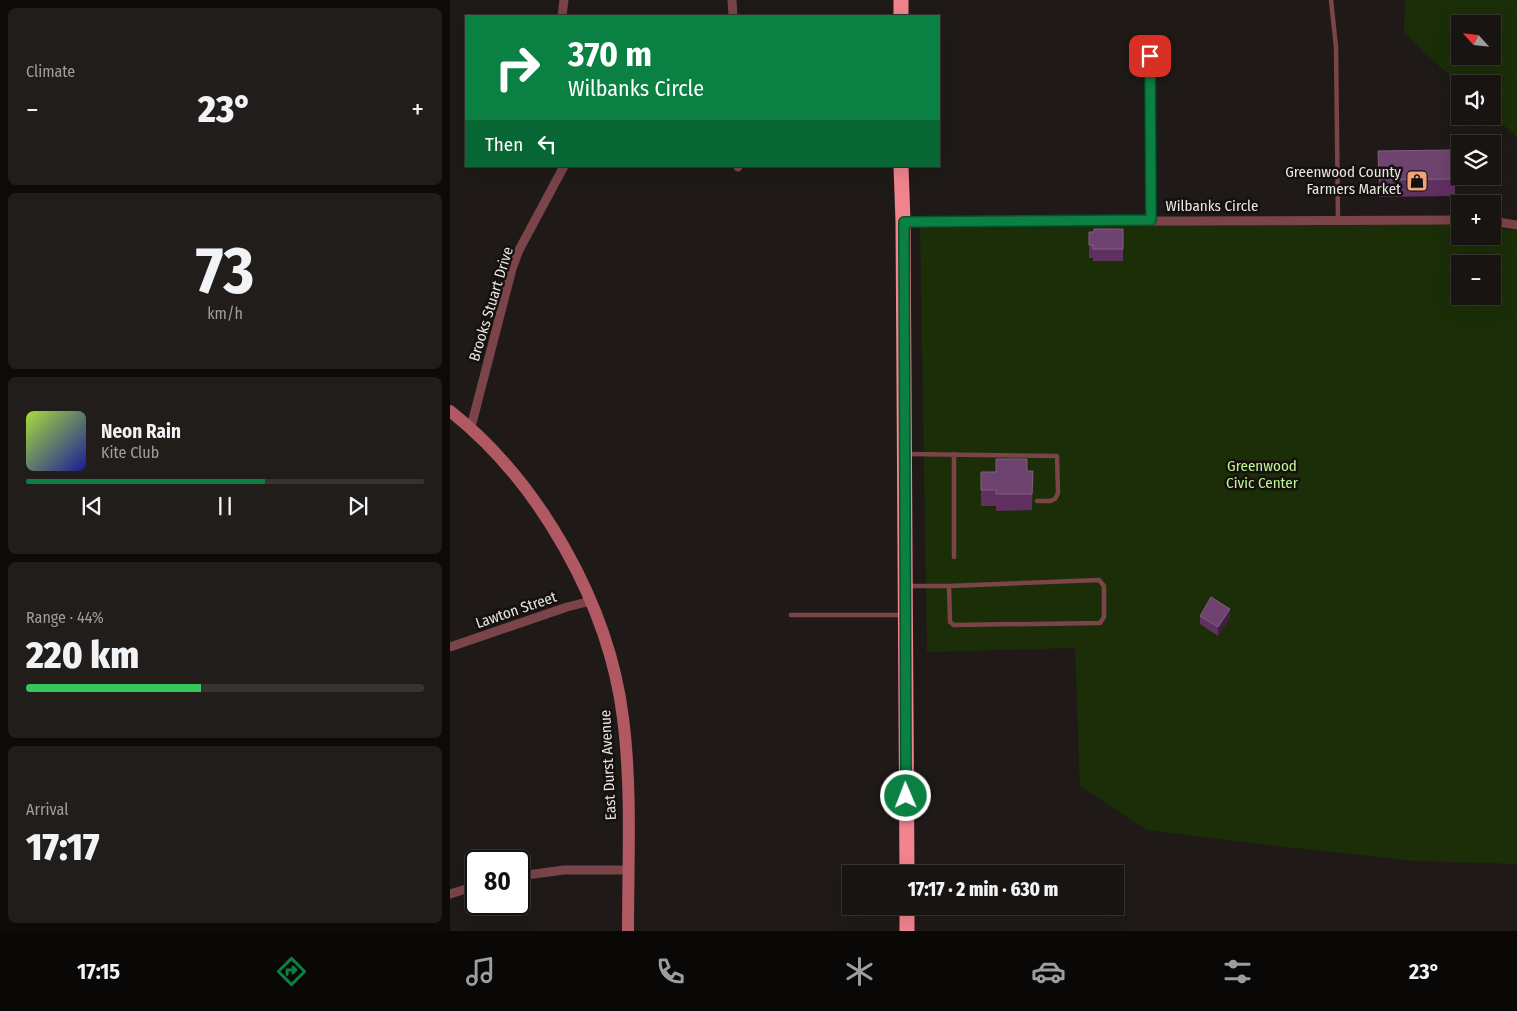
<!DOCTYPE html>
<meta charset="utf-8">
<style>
body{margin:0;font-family:"Fira Sans Condensed",sans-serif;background:#201d1a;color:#f1f3f6;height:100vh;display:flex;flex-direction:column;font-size:19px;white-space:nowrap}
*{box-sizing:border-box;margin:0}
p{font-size:16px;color:#9e9e9f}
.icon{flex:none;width:28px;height:28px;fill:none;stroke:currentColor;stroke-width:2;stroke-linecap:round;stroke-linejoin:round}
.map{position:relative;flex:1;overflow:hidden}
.panel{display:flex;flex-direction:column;gap:8px;padding:8px;background:#0d0b09;width:450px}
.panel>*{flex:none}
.hud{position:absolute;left:15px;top:15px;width:475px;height:152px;border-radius:0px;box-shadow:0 5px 20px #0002,0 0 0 1px #363331;background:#0b8043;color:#fff;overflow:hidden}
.needle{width:32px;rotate:297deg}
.fabs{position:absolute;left:1001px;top:15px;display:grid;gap:10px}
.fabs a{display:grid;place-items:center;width:50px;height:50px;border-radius:0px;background:#171411;box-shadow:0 5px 20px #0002,0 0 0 1px #363331;font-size:25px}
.speed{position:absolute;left:15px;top:850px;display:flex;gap:10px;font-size:25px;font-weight:700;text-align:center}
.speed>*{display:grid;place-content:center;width:65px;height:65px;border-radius:50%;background:#171411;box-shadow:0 5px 20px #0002,0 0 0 1px #363331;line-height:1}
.speed .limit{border:2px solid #111;border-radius:8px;background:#fff;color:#111}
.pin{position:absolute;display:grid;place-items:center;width:42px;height:42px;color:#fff;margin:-21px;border-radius:10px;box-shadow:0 2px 8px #0006}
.me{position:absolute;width:55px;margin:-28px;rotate:359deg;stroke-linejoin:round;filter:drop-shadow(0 0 4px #0008)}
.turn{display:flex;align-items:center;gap:18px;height:105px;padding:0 20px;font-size:22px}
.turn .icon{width:65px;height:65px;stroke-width:2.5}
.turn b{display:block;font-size:35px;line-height:42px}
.then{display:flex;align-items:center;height:48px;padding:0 20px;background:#0003;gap:10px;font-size:19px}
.big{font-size:38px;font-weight:800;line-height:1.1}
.panel .widget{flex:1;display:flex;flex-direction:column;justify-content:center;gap:8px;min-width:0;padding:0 18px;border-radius:8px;background:#201d1a}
.panel .dial{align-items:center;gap:0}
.dial b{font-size:65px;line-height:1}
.song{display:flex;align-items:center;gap:15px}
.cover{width:60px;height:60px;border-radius:8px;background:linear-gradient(135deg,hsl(80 70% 55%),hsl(240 70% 35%))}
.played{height:5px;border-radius:2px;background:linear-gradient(90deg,#0b8043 60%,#363331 60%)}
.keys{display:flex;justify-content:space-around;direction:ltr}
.heat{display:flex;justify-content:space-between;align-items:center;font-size:28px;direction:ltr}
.charge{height:8px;border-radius:4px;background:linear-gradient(90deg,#34c759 44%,#363331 0)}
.trip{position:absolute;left:392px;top:865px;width:282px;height:50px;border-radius:0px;background:#171411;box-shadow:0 5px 20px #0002,0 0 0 1px #363331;font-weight:800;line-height:50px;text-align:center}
.dock{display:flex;height:80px;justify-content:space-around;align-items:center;background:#090807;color:#9e9e9f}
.dock .icon{width:35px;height:35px}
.dock .selected{color:#0b8043}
.dock b{font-size:22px;color:#f1f3f6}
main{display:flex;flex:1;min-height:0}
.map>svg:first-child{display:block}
</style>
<main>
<section class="panel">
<div class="widget"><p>Climate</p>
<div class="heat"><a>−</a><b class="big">23°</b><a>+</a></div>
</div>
<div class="widget dial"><b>73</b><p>km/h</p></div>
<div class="widget">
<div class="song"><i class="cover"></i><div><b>Neon Rain</b><p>Kite Club</p></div></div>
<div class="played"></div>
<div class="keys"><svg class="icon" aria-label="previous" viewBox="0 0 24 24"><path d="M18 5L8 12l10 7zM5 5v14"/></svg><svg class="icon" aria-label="pause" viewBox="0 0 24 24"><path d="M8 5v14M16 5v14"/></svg><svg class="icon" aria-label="next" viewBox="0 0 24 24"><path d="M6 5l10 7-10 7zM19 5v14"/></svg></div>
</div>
<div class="widget"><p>Range · 44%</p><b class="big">220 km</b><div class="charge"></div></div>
<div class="widget"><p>Arrival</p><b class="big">17:17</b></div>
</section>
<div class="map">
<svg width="1067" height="931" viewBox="0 0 1067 931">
<rect width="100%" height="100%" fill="#1f1a17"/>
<path fill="#1b2e08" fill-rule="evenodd" d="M955,0H1067V138L1043,115L1042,84H1010V85L954,33ZM1010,24H1042V56H1010Z
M930,220L1010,226V236H1042L1043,229L1067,230V864L965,861L818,845L697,830L630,786L625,648L477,652L470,222ZM1010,264H1042V296H1010Z"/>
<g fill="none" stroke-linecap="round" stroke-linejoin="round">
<path stroke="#7a4449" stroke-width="4.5" d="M881,0L886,47L888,220
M700,38L699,181L701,220
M458,454L607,456L608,493L605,499L600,501H587
M504,557V454
M459,586H499L649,580L654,586V617L650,623L504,625L500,622L499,586
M341,615H453"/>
<path stroke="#7a4449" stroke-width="9" d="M282,0L283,16
M112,16L114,0
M288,166V167
M1042,221L1067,225
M453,222L1010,220
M21,427L62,269L69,250L114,166
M0,647L117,607L141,601
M69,876L114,870H178
M0,894L26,886"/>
<path stroke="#b15963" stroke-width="12" d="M0,411C90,482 159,605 173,718C182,788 178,861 178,931"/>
<path stroke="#f2848f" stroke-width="15" d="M451,0V16
M451,166L453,222L457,874
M457,906V931"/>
</g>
<path fill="#603061" d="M928,151L1005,179V196L929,197Z
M673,229V261H643V258H639V232Z
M583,471L582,510L546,511V506H531V472Z
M750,616L780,618L768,636L750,624Z"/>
<path fill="#401f3d" d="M780,609V618L768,636V627Z"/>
<path fill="#6f436f" stroke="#825d81" d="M1005,150V179L929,180L928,151Z
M644,229H673V249H643V245H639V232H644Z
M546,459H577V471H583L582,494H546V490H531V472H546Z
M761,597L780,609L768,627L750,616Z"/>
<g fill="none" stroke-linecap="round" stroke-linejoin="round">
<g stroke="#07532c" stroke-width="12">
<path id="route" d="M456,796L454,222L701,220L700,56"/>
</g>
<use href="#route" stroke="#0b8043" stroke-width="9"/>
</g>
<defs>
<g id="shop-square" transform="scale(1.125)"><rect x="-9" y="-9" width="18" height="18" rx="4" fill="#f0a278" stroke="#15110e"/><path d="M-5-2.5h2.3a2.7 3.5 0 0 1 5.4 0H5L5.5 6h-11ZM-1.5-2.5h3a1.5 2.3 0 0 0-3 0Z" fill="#111"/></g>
</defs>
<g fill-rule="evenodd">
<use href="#shop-square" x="967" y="181"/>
</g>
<g text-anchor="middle" stroke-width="5" stroke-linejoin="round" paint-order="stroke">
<g font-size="15" fill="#e9e6e4" stroke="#15110e" text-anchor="end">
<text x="951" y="177">Greenwood County<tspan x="951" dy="17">Farmers Market</tspan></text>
</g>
<g font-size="15" fill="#e9e6e4" stroke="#15110e">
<text x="762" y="211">Wilbanks Circle</text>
<text transform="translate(41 304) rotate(-73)" y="5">Brooks Stuart Drive</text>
<text transform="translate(66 610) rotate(-19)" y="5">Lawton Street</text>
<text transform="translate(158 765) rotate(-93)" y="5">East Durst Avenue</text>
</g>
<g font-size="15" fill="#c0f593" stroke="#15110e">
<text x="812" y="471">Greenwood<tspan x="812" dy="17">Civic Center</tspan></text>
</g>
</g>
</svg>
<div class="fabs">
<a><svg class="needle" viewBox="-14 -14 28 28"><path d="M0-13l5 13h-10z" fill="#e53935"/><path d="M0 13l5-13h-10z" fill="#9e9e9f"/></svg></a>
<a><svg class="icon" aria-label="sound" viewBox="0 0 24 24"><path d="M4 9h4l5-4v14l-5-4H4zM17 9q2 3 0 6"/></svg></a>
<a><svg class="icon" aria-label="layers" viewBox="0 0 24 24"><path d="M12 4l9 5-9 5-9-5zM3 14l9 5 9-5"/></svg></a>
<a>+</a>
<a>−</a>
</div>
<div class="speed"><div class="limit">80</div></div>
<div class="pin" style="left:700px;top:56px;background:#d93025"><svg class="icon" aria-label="arrive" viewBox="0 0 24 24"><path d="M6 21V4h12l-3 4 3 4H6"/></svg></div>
<svg class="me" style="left:456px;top:796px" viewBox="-20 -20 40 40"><circle r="17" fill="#0b8043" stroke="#fff" stroke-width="3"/><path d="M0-11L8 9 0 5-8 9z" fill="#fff"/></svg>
<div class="trip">17:17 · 2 min · 630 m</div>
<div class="hud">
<div class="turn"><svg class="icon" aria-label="right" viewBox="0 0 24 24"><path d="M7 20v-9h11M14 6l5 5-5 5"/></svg><div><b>370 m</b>Wilbanks Circle</div></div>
<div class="then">Then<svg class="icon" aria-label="left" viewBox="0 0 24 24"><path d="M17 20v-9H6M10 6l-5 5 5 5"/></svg></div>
</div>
</div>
</main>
<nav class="dock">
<b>17:15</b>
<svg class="icon selected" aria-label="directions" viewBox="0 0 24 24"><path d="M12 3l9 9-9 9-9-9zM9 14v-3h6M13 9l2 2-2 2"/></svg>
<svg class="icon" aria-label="music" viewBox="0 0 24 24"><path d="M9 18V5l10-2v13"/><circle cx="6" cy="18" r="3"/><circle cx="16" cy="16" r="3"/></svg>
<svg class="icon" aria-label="phone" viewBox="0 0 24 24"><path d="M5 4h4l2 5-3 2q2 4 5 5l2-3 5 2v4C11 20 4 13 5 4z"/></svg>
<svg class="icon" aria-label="climate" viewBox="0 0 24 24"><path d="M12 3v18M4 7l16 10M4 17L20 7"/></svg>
<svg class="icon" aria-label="car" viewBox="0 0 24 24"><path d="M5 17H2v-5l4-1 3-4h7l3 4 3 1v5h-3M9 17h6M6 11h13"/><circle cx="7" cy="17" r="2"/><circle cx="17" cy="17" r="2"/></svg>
<svg class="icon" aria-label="filters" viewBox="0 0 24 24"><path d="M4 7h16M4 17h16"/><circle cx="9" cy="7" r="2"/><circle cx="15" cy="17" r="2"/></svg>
<b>23°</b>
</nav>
